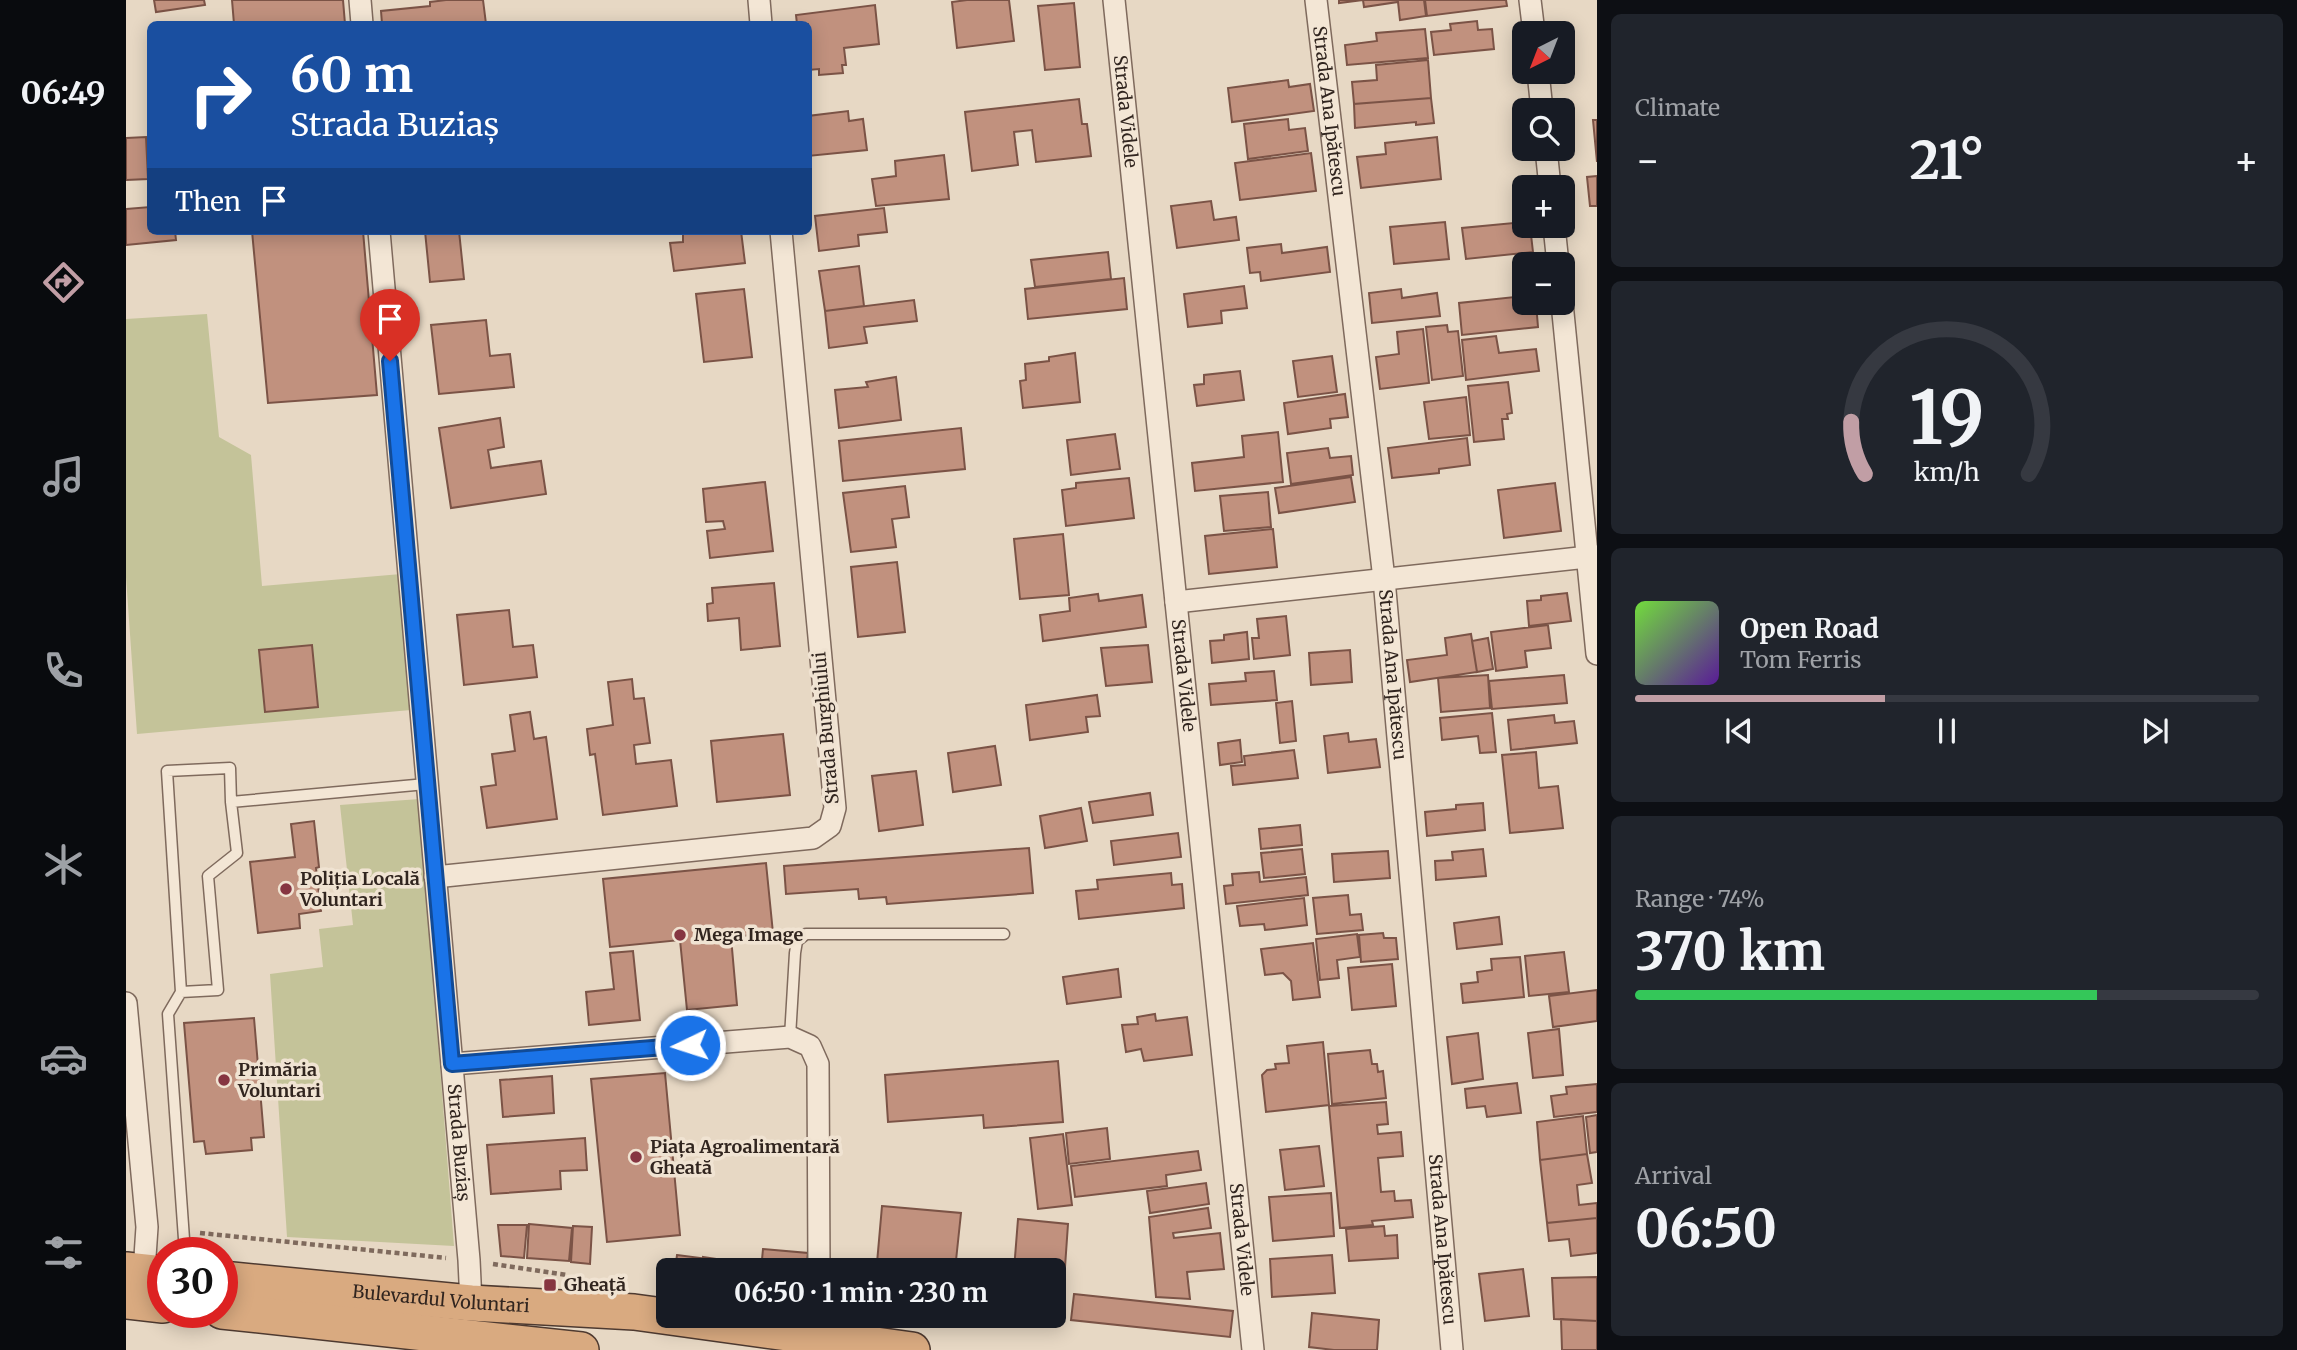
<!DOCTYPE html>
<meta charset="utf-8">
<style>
body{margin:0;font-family:Merriweather,serif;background:#20242c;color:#f1f3f6;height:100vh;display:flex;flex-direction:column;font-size:26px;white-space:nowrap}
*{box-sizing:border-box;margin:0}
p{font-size:23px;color:#9ea1a6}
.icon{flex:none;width:38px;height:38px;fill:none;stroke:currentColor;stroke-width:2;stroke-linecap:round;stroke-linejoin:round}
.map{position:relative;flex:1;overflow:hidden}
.panel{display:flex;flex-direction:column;gap:14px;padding:14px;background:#0d0f14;width:700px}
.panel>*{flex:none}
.top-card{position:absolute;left:21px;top:21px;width:665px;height:214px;border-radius:10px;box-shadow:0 4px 18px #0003;background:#1a4fa0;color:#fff;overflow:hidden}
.needle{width:46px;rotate:222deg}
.buttons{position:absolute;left:1386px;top:21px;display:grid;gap:14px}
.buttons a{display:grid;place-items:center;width:63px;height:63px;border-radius:10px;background:#171b24;box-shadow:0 4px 18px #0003;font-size:35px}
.speed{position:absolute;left:21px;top:1237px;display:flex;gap:14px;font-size:35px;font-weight:700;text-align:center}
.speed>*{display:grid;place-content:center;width:91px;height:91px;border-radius:50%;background:#171b24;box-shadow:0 4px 18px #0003;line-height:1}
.speed .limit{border:10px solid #d22;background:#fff;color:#111}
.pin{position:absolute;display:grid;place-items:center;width:60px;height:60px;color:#fff;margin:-72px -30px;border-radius:50% 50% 50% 0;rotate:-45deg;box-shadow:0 0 7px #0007}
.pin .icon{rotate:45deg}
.me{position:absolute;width:77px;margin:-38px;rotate:266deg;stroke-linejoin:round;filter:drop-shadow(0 0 5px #0008)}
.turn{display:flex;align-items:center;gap:24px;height:147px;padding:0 28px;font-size:32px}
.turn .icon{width:91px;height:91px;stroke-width:2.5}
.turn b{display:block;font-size:49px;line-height:60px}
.then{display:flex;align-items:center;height:66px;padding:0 28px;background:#0003;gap:14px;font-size:26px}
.big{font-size:52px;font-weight:700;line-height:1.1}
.panel .widget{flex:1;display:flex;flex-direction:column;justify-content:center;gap:10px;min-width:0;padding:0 24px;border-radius:10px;background:#20242c}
.panel .dial{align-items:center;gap:0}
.dial svg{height:182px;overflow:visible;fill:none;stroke:#363941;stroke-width:7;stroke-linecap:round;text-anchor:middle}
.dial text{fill:#f1f3f6;stroke:none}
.song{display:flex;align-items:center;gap:21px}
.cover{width:84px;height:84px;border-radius:10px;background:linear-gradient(135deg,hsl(100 70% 55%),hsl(270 70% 35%))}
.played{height:7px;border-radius:4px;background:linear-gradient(90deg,#c19ea5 40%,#363941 40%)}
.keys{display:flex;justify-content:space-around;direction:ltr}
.heat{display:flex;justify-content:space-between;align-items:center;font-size:38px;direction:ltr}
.charge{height:10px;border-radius:5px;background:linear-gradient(90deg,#34c759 74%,#363941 0)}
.trip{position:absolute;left:530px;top:1258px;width:410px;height:70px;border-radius:10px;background:#171b24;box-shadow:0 4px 18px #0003;font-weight:700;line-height:70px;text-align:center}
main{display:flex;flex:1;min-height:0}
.menu{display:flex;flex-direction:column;width:126px;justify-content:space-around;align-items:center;background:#090b0e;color:#9ea1a6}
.menu .icon{width:49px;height:49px}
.menu .current{color:#c19ea5}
.menu b{font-size:32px;color:#f1f3f6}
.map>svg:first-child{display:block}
</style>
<main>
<nav class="menu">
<b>06:49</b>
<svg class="icon current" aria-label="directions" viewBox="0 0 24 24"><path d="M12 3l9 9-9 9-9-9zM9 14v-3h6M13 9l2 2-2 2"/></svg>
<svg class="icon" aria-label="music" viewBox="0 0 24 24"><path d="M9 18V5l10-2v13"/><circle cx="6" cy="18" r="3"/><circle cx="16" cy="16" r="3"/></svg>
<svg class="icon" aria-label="phone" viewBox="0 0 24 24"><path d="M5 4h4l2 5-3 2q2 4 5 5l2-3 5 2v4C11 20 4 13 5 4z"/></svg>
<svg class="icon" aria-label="climate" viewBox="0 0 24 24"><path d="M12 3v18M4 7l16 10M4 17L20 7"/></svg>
<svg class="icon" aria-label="car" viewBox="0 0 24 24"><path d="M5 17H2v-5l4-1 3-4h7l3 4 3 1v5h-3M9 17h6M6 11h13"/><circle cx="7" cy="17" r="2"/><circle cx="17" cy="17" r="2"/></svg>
<svg class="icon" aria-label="filters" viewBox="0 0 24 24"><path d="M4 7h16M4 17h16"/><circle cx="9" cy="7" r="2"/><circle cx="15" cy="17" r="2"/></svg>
</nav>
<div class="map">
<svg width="1471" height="1350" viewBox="0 0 1471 1350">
<rect width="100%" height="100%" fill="#e7d8c4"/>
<path fill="#c4c399" d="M81,314L93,437L125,455L136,586L275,574L285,710L11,734L0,577V319Z
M293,799L328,1246L161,1237L144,974L197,967L193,929L227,925L214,805Z"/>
<path fill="#c1917e" stroke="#7b5346" stroke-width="2" d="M28,0H78L79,5L30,12Z
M106,0H217L219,24H108Z
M320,0H357L360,24H256L255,11L304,6V2Z
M841,0H883L888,41L831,48L826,2Z
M1213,0H1298L1300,16L1274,20L1272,2L1238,7L1237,0L1213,3Z
M1299,0H1380L1381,6L1301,16Z
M948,3L954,67L919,70L912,6Z
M749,5L753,44L718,48L720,65H716L717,73L693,75V69L682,70V24H671L670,15Z
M1351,21L1352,30L1366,29L1368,49L1308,55L1305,32L1325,30L1324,24Z
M1299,29L1302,58L1221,65L1219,45L1251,41L1250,33Z
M1302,60L1305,98L1228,104L1226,82L1251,80L1250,65Z
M1162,80L1163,87L1184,84L1188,111L1106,122L1102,88Z
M1305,98L1308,123L1290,125V122L1229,128L1228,104Z
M953,99L956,124H961L965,156L910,162L906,130L888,132L892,165L846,171L839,112Z
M722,111L723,121L737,119L741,150L682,156V116Z
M1162,119L1163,130L1179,128L1182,151L1122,159L1118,124Z
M1467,120H1471V162Z
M20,137L22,179L0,180V138Z
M1311,137L1315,179L1235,188L1231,157L1260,154L1259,143Z
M1185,153L1190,191L1114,200L1109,163Z
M818,155L823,199L750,206L746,179L770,176L769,161Z
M1471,176V206H1464L1461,177Z
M1085,201L1088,220L1110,217L1113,240L1051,248L1045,206Z
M24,207V231H49L50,240L0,245V209Z
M758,208L761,232L732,235L733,246L693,251L689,216Z
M1319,222L1323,259L1268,264L1264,227Z
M1398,222V226H1404L1407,252L1340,259L1336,228Z
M126,231H237L251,395L142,403Z
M299,231H333L338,279L304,282Z
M567,231H615L619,263L548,271L544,243L557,242V232Z
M1155,244L1156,253L1201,247L1204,272L1135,281L1134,272L1124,273L1121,248Z
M982,252L985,279L909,287L905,260Z
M733,266L738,306L699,311L693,271Z
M998,278L1001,309L902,319L899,289Z
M1118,286L1121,308L1095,311L1096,323L1062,327L1058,294Z
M618,289L626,357L578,362L570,294Z
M1275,289L1276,298L1311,293L1314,316L1246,323L1243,293Z
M1398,296V303H1410L1412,327L1336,335L1333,303Z
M788,300L791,321L738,327L741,343L703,348L699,311Z
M360,320L364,356L384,354L388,387L313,394L305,325Z
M1321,325L1322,332L1332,331L1337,376L1306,380L1300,327Z
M1297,329L1303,383L1254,389L1250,357L1273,354L1271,332Z
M1370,336L1373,353L1410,349L1413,371L1340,380L1336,340Z
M949,353L954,402L897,408L894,381L900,380L899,364L923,361V357Z
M1206,356L1211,392L1172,397L1167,361Z
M1114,371L1118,400L1071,406L1068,385L1078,384V375Z
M770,377L775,420L713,428L709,390L742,387L740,382Z
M1382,382L1386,413L1381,414L1382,419H1376L1378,439L1348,442L1342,386Z
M1219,394L1222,417L1204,419L1205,428L1162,434L1158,403Z
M1340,397L1344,435L1303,439L1298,402Z
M374,418L378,447L362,450L365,468L415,461L420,494L325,508L313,428Z
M835,428L839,469L717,481L713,441Z
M1152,432L1157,482L1069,491L1066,463L1118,457L1116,436Z
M989,434L994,469L945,475L941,440Z
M1341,438L1344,465L1313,469V473L1266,478L1262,448Z
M1202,448L1204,458L1225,456L1227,475L1165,484L1161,453Z
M1225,477L1229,502L1153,513L1149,488Z
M1003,478L1008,518L940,526L936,490L950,488V483Z
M639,482L647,551L584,558L581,531L599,529L597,521L580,522L577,489Z
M1429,483L1435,531L1378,538L1372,490Z
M779,486L783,517L766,519L770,547L725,552L717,493Z
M1142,492L1145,527L1098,531L1094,496Z
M1147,529L1151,567L1083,574L1079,536Z
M937,534L943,595L894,599L888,539Z
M771,562L779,632L732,637L725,567Z
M648,583L654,646L615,650L613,618L582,621L581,604L587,603L586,588Z
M1441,593L1445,621L1403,626L1401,601L1415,600V596Z
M972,594L973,601L1016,595L1020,627L917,641L914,615L944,611L943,598Z
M383,610L387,647L407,645L411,677L338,685L331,615Z
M1160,616L1164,655L1128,659L1126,638H1133L1131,619Z
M1422,625L1425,648L1399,651L1401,667L1370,671L1365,632Z
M1121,632L1123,659L1086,663L1084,641L1098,640V635Z
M1345,634L1351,672L1284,682L1281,660L1321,655L1319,638Z
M1362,638L1367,669L1351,672L1346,641Z
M186,645L192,707L139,712L133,650Z
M1022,645L1026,682L980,686L975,648Z
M1224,650L1226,682L1185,685L1183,653Z
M1148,671L1151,700L1085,705L1083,684L1120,681L1119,673Z
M1362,675L1364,708L1315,712L1312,678Z
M1438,675L1441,703L1366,709L1363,681Z
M506,679L508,699L518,698L524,743L508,745L510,764L545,760L551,806L477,815L469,754L464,755L461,729L487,725L482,682Z
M971,695L974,716L960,717L962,732L904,740L900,705Z
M1166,701L1170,741L1154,743L1150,703Z
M404,712L408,739L420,737L431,819L361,828L355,787L370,785L366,754L389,751L384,715Z
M1366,713L1370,752L1354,753L1352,736L1316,740L1314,718Z
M1428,715L1429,723L1448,721L1451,743L1385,750L1382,720Z
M1222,733L1223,742L1250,739L1254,767L1202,773L1198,736Z
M657,734L664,795L591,802L585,741Z
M1114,740L1116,762L1094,765L1092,743Z
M869,746L875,785L827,792L822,753Z
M1168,750L1172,778L1107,785L1105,766L1119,765L1118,756Z
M1410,752L1413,788L1432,786L1437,828L1384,833L1376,755Z
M790,771L797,825L753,831L746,776Z
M1024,793L1027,815L967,823L963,802Z
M1357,803L1359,830L1301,836L1299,812L1330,809V805Z
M955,808L961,841L919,848L914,816Z
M188,821L193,867L190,868L195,911L173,914L174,928L132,933L124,862L169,857L165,824Z
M1174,825L1176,845L1135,849L1133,829Z
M1052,833L1055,857L988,865L985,841Z
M903,848L907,893L761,904L760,897L733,899L732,889L660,894L658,866Z
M1176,849L1179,874L1138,878L1135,853Z
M1357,849L1360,876L1310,880L1309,861L1327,860L1326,852Z
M1262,851L1264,878L1208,882L1206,854Z
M640,863L647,933L605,937L611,1005L561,1010L554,940L484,947L477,879Z
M1133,872L1134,882L1180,877L1182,895L1100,904L1098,886L1107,885L1106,874Z
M1045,873L1046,885L1056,884L1058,908L953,919L950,891L972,889L971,880Z
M1222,895L1224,915L1235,914L1237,930L1191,934L1187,898Z
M1178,898L1181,925L1139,930L1138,924L1114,926L1111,906Z
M1373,917L1376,944L1331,949L1328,923Z
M1257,933L1258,938H1270L1272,959L1235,962L1233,935Z
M1231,934L1234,957L1211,960L1213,978L1194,980L1190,939Z
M1187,943L1194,997L1167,1000L1165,981L1157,973L1139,975L1135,949Z
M507,951L514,1020L463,1025L460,992L488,989L484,953Z
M1438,952L1443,992L1403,996L1399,956Z
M1394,957L1398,997L1337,1003L1335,984L1352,982L1351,972L1366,970L1365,959Z
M1266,964L1270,1006L1226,1010L1222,968Z
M992,969L995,997L941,1004L937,977Z
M1471,990V1021L1427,1027L1423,996Z
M1029,1014L1030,1021L1061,1017L1066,1055L1018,1061L1015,1049L1000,1052L996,1025L1012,1024L1011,1017Z
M128,1018L138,1137L125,1138L126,1150L80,1154L78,1141L68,1142L58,1023Z
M1433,1029L1437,1075L1407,1078L1402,1033Z
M1352,1033L1357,1079L1326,1084L1321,1037Z
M1197,1042L1203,1105L1140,1112L1136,1075L1141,1070L1150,1069L1149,1064L1163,1063L1161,1046Z
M1244,1050L1246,1064H1251L1252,1072L1257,1071L1260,1098L1206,1104L1202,1054Z
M932,1061L937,1122L858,1128L857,1115L762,1122L759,1075Z
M539,1073L554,1235L481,1242L465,1079Z
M426,1076L428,1113L377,1117L374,1080Z
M1391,1083L1395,1113L1361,1117L1359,1106L1341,1108L1339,1089Z
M1471,1084V1112L1428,1117L1425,1096L1441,1094L1440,1087Z
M1260,1102L1262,1124L1251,1125L1252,1134L1275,1132L1277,1156L1252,1158L1255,1192L1268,1191L1269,1201L1285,1200L1287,1217L1246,1221L1247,1225L1214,1228L1203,1106Z
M1471,1115V1152L1464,1153L1460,1117Z
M1457,1116L1461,1154L1414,1160L1411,1122Z
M981,1128L984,1159L943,1164L940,1133Z
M937,1134L946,1205L912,1209L904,1138Z
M459,1138L461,1170L434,1171L435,1189L365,1194L361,1145Z
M1193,1146L1198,1186L1159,1190L1154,1150Z
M1072,1151L1075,1170L1040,1175L1041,1186L949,1197L945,1166Z
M1461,1154L1466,1183L1451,1185L1453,1205L1471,1203V1218L1421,1223L1414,1160Z
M1080,1183L1083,1204L1024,1213L1021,1191Z
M1205,1193L1208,1236L1147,1241L1143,1197Z
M756,1206L835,1213L829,1270L751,1263Z
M1082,1208L1085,1228L1047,1233L1048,1238L1094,1233L1098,1269L1061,1272L1064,1299L1030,1297L1023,1217Z
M1471,1218V1253L1445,1256L1443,1239L1423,1241L1421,1223Z
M892,1219L942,1224L937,1296L928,1295V1270H888Z
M403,1224L446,1228L443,1261L401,1258Z
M372,1225H401L398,1258L375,1256Z
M447,1226L466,1227L464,1264L445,1262Z
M1258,1226L1259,1236L1271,1235L1272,1258L1223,1261L1220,1229Z
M637,1249L682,1253L680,1270H635Z
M551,1255L575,1258L574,1270H549Z
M1206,1255L1209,1293L1146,1297L1144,1259Z
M577,1257L631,1265L630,1270H575Z
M1397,1269L1403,1316L1359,1321L1353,1274Z
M1471,1277V1321L1428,1319L1426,1278Z
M948,1294L1107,1311L1104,1337L945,1320Z
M1186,1313L1253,1320L1251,1350H1208L1183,1347Z
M1435,1319L1471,1321V1350H1436Z"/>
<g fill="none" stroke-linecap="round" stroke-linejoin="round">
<g stroke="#7f6a5d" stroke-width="13">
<path id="service" d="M55,992L92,990L82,876L111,853L105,802L300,784
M664,1037L669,953L671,941L680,934H878
M59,1253L42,1014L55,992L41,771L104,768L105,802"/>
</g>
<g stroke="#7f6a5d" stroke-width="24">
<g id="minor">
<path d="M234,0L236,24"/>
<path d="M633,0L635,24"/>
<path id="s1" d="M988,0L1127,1350"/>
<path id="s2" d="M1190,0L1258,579L1326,1350"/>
<path d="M1404,0L1408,33"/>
<path d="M1412,72L1416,110"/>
<path d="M1420,149L1424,187"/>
<path d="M1428,226L1432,264"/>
<path id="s3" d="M253,231L343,1260L345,1303"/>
<path d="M1436,303L1471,654"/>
<path d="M1050,602L1471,556"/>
<path d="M309,877L687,838L704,826L709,808L655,231"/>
<path d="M0,1003L21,1227L18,1272"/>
<path d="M326,1064L664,1037L684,1046L692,1064L693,1270"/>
<path d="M696,1316L706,1348"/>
</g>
</g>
<g stroke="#4e3a30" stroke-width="38">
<g id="trunk">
<path d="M0,1270L37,1274"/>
<path id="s4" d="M96,1279L345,1303L508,1312L786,1350"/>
<path d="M0,1301L37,1305"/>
<path d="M96,1311L455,1350"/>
</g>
</g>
<path stroke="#7f6a5d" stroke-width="4.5" stroke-dasharray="5 3.5" stroke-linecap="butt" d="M74,1233L320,1258
M367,1264L441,1275"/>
<use href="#service" stroke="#f3e6d5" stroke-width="10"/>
<use href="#minor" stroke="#f3e6d5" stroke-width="21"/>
<use href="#trunk" stroke="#d9aa80" stroke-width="35"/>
</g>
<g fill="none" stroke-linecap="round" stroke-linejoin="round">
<g stroke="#114b97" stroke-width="18">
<path id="route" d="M264,361L326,1064L564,1045"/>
</g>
<use href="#route" stroke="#1a73e8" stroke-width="12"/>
</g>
<g fill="#863541" stroke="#f0e3d2" stroke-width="2.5">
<circle cx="160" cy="889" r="7"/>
<circle cx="554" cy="935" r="7"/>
<circle cx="98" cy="1080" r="7"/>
<circle cx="510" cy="1157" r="7"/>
<rect x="417" y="1278" width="14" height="14" rx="3.5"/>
</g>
<g text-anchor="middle" stroke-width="7" stroke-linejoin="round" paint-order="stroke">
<g font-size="18" fill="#31251f" stroke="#f0e3d2">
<text dy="6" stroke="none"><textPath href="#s1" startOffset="112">Strada Videle</textPath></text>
<text dy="6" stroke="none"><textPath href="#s2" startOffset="112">Strada Ana Ipătescu</textPath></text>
<text dy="6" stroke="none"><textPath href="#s2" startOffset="679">Strada Ana Ipătescu</textPath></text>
<text dy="6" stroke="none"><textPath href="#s1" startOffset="679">Strada Videle</textPath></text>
<text transform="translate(700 728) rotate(-95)" y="6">Strada Burghiului</text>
<text dy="6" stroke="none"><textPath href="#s3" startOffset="915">Strada Buziaș</textPath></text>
<text dy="6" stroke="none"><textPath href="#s1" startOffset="1246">Strada Videle</textPath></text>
<text dy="6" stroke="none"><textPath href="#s2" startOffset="1246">Strada Ana Ipătescu</textPath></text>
<text dy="6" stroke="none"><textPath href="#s4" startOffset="220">Bulevardul Voluntari</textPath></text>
</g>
<g font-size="18" font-weight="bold" fill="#31251f" stroke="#f0e3d2" text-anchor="start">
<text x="174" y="885">Poliția Locală<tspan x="174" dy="21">Voluntari</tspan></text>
<text x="568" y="941">Mega Image</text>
<text x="112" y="1076">Primăria<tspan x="112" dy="21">Voluntari</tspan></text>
<text x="524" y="1153">Piața Agroalimentară<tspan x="524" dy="21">Gheată</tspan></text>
<text x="438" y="1291">Gheață</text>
</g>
</g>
</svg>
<div class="buttons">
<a><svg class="needle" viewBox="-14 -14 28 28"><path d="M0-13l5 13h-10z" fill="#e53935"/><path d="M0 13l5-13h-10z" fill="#9ea1a6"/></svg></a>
<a><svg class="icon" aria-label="search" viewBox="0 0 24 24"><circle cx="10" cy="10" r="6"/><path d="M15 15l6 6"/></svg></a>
<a>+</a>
<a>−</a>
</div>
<div class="speed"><div class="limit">30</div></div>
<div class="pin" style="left:264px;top:361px;background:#d93025"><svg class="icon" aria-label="arrive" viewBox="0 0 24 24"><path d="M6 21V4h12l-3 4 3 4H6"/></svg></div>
<svg class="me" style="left:564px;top:1045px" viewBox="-20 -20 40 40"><circle r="17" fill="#1a73e8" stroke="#fff" stroke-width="3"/><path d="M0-11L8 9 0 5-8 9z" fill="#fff"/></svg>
<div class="trip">06:50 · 1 min · 230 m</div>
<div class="top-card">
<div class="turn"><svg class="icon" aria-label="right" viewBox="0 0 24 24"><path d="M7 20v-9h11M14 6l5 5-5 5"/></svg><div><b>60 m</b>Strada Buziaș</div></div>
<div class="then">Then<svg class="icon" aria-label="arrive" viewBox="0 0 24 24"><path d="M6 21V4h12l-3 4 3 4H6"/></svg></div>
</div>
</div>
<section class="panel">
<div class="widget"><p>Climate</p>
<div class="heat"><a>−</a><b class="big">21°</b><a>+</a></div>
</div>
<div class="widget dial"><svg viewBox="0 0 100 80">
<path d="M14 69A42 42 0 1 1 86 69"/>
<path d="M14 69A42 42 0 0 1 8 46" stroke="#c19ea5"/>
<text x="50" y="56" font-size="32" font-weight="700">19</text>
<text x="50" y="72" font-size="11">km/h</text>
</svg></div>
<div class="widget">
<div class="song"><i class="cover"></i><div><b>Open Road</b><p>Tom Ferris</p></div></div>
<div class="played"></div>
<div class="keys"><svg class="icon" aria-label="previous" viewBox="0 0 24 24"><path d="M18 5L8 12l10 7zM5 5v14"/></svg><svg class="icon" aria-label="pause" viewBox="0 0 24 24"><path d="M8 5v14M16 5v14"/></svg><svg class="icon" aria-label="next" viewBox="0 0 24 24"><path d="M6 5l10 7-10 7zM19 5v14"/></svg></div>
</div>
<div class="widget"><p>Range · 74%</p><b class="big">370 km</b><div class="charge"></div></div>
<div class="widget"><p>Arrival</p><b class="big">06:50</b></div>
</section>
</main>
